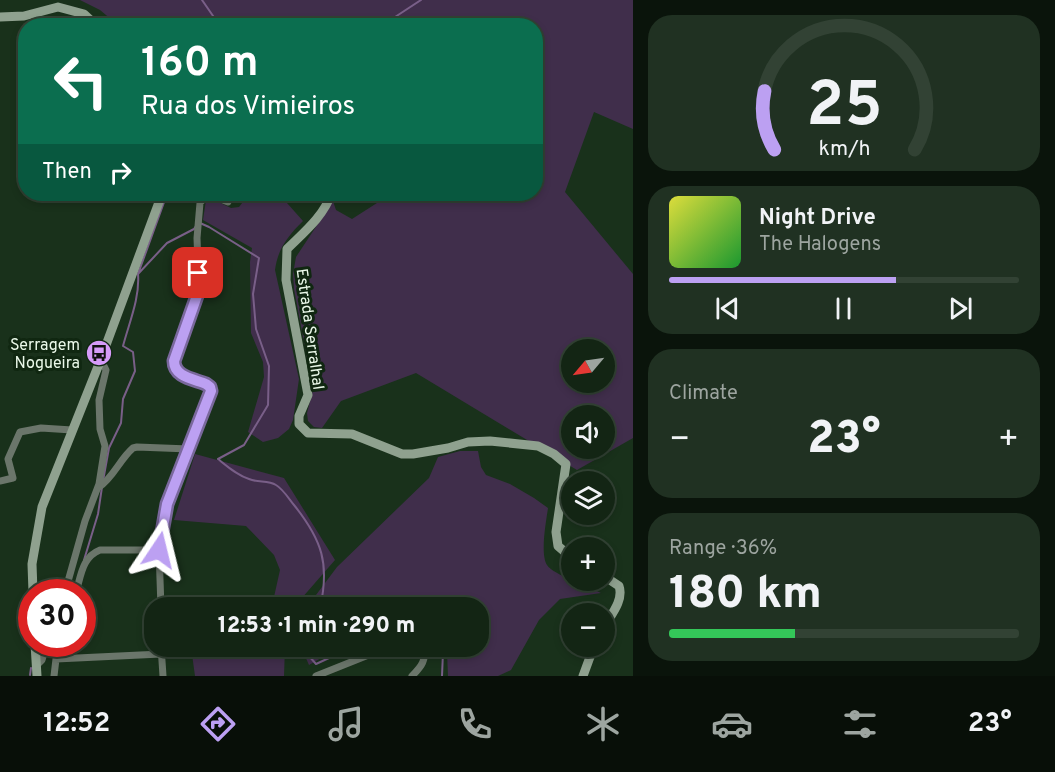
<!DOCTYPE html>
<meta charset="utf-8">
<style>
body{margin:0;font-family:Overpass,sans-serif;background:#203122;color:#f1f3f6;height:100vh;display:flex;flex-direction:column;font-size:22px;white-space:nowrap}
*{box-sizing:border-box;margin:0}
p{font-size:20px;color:#9da5a0}
.icon{flex:none;width:33px;height:33px;fill:none;stroke:currentColor;stroke-width:2;stroke-linecap:round;stroke-linejoin:round}
.map{position:relative;flex:1;overflow:hidden}
.side{display:flex;flex-direction:column;gap:15px;padding:15px;background:#0a140b;width:422px}
.side>*{flex:none}
.hud{position:absolute;left:18px;top:18px;width:525px;height:183px;border-radius:24px;box-shadow:0 3px 9px #0003,0 0 0 2px #324234;background:#0b6e4f;color:#fff;overflow:hidden}
.needle{width:39px;rotate:241deg}
.controls{position:absolute;left:561px;top:339px;display:grid;gap:12px}
.controls a{display:grid;place-items:center;width:54px;height:54px;border-radius:50%;background:#132514;box-shadow:0 3px 9px #0003,0 0 0 2px #324234;font-size:30px}
.speed{position:absolute;left:18px;top:579px;display:flex;gap:12px;font-size:30px;font-weight:700;text-align:center}
.speed>*{display:grid;place-content:center;width:78px;height:78px;border-radius:50%;background:#132514;box-shadow:0 3px 9px #0003,0 0 0 2px #324234;line-height:1}
.speed .limit{border:9px solid #d22;background:#fff;color:#111}
.pin{position:absolute;display:grid;place-items:center;width:51px;height:51px;color:#fff;margin:-26px;border-radius:12px;box-shadow:0 3px 9px #0006}
.me{position:absolute;width:66px;margin:-33px;rotate:10deg;stroke-linejoin:round;filter:drop-shadow(0 0 4px #0008)}
.turn{display:flex;align-items:center;gap:21px;height:126px;padding:0 24px;font-size:27px}
.turn .icon{width:78px;height:78px;stroke-width:2.5}
.turn b{display:block;font-size:42px;line-height:51px}
.then{display:flex;align-items:center;height:57px;padding:0 24px;background:#0003;gap:12px;font-size:22px}
.big{font-size:45px;font-weight:800;line-height:1.1}
.side .tile{flex:1;display:flex;flex-direction:column;justify-content:center;gap:9px;min-width:0;padding:0 21px;border-radius:24px;background:#203122}
.side .dial{align-items:center;gap:0}
.dial svg{height:156px;overflow:visible;fill:none;stroke:#324234;stroke-width:7;stroke-linecap:round;text-anchor:middle}
.dial text{fill:#f1f3f6;stroke:none}
.song{display:flex;align-items:center;gap:18px}
.cover{width:72px;height:72px;border-radius:9px;background:linear-gradient(135deg,hsl(60 70% 55%),hsl(130 70% 35%))}
.played{height:6px;border-radius:3px;background:linear-gradient(90deg,#bca0f2 65%,#324234 65%)}
.keys{display:flex;justify-content:space-around;direction:ltr}
.heat{display:flex;justify-content:space-between;align-items:center;font-size:33px;direction:ltr}
.charge{height:9px;border-radius:4px;background:linear-gradient(90deg,#34c759 36%,#324234 0)}
.trip{position:absolute;left:144px;top:597px;width:345px;height:60px;border-radius:24px;background:#132514;box-shadow:0 3px 9px #0003,0 0 0 2px #324234;font-weight:800;line-height:60px;text-align:center}
.tabs{display:flex;height:96px;justify-content:space-around;align-items:center;background:#080f08;color:#9da5a0}
.tabs .icon{width:42px;height:42px}
.tabs .selected{color:#bca0f2}
.tabs b{font-size:27px;color:#f1f3f6}
main{display:flex;flex:1;min-height:0}
.map>svg:first-child{display:block}
</style>
<main>
<div class="map">
<svg width="634" height="676" viewBox="0 0 634 676">
<rect width="100%" height="100%" fill="#19311b"/>
<path fill="#402e4b" fill-rule="evenodd" d="M80,0H633V129L594,112L565,192L633,274V438L577,470L416,373L341,401L322,428L314,427L308,421L307,413L313,390L294,289L293,274L296,257L333,201L336,210L352,219L391,194H536V26L118,25L100,10ZM572,350H604V382H572ZM572,416H604V448H572Z
M249,194H279L303,221C288,236 278,248 275,270L299,379L293,420L289,429L278,438L263,442L248,432L264,377L263,362L251,333L250,262L252,248L203,220L206,200L210,198L231,208L239,207Z
M460,451H478L481,467L486,475L510,484L534,498L548,508C546,522 540,554 547,565C552,574 589,587 601,593L560,599L539,620L511,670L498,676H448L447,652L444,647L478,646V608L307,607L337,567L429,478L438,457Z
M195,454L284,478L335,560L294,607H255L274,597L280,570L274,555L246,526L174,520Z
M191,647H285L284,676H195Z
M301,647V646L340,647L309,665Z"/>
<g fill="none" stroke-linecap="round" stroke-linejoin="round">
<path stroke="#795f88" stroke-width="2" d="M202,0L220,26
M370,26L392,19L421,0
M200,223L209,227L259,258L253,294L256,329L269,366L268,405L244,445L218,459C228,467 237,475 249,479C258,483 268,480 276,485C283,489 289,499 294,505C322,540 330,564 320,608
M138,274L167,243L194,229L196,226
M103,481L109,448L121,423L123,399L135,371L133,352L123,346C129,323 140,298 138,274L167,194
M84,560L98,514L102,487
M311,646L309,656L316,664L355,646
M439,646L443,652L442,676
M55,647L56,644
M30,675L31,668"/>
<path stroke="#6b766b" stroke-width="7" d="M0,481L13,478L8,459L20,432L41,428L72,430
M99,487C113,478 120,459 133,448L137,447L189,449
M65,592L85,521L99,484L105,446L100,429L99,400L106,370L104,366L99,364
M76,592C81,576 82,557 100,550H159
M161,608L159,550L167,504L211,391L210,386L206,384C194,379 174,377 174,361L199,290L197,238L200,203L208,194L228,202
M161,646L163,676
M56,659L161,654
M36,666L42,660L47,644
M54,676L56,659L61,644
M316,676L391,646
M412,676C421,667 428,659 422,646"/>
<path stroke="#8fa18f" stroke-width="9" d="M0,17L24,16L58,7L84,14L97,26
M331,194C324,216 303,233 287,249L286,280L308,395L299,416V424L308,433L352,434L402,454H413L448,448L468,442L490,441L538,446L554,454L566,464L556,532L558,546L572,558
M604,576L619,586C624,600 611,615 604,627
M33,592L32,564L42,507L99,364L162,194
M35,644L37,676
M583,676L594,646"/>
</g>
<g fill="none" stroke-linecap="round" stroke-linejoin="round">
<g stroke="#7a689d" stroke-width="15">
<path id="route" d="M159,550L167,504L211,391L210,387L206,384C194,379 174,377 174,361L199,290L198,273"/>
</g>
<use href="#route" stroke="#bca0f2" stroke-width="10"/>
</g>
<defs>
<g id="bus-disc" transform="scale(1.35)"><circle r="9.5" fill="#d69bf9" stroke="#102711"/><path d="M-5-6H5V4H4V6H2V4H-2V6H-4V4H-5ZM-3.5-4V0h7V-4ZM-3.5 1.2v1.5H-2V1.2ZM2 1.2v1.5H3.5V1.2Z" fill="#111"/></g>
</defs>
<g fill-rule="evenodd">
<use href="#bus-disc" x="99" y="353"/>
</g>
<g text-anchor="middle" stroke-width="6" stroke-linejoin="round" paint-order="stroke">
<g font-size="16" fill="#eaf8e9" stroke="#102711">
<text transform="translate(311 329) rotate(82)" y="6">Estrada Serralhal</text>
</g>
<g font-size="16" fill="#eaf8e9" stroke="#102711" text-anchor="end">
<text x="80" y="350">Serragem<tspan x="80" dy="18">Nogueira</tspan></text>
</g>
</g>
</svg>
<div class="controls">
<a><svg class="needle" viewBox="-14 -14 28 28"><path d="M0-13l5 13h-10z" fill="#e53935"/><path d="M0 13l5-13h-10z" fill="#9da5a0"/></svg></a>
<a><svg class="icon" aria-label="sound" viewBox="0 0 24 24"><path d="M4 9h4l5-4v14l-5-4H4zM17 9q2 3 0 6"/></svg></a>
<a><svg class="icon" aria-label="layers" viewBox="0 0 24 24"><path d="M12 4l9 5-9 5-9-5zM3 14l9 5 9-5"/></svg></a>
<a>+</a>
<a>−</a>
</div>
<div class="speed"><div class="limit">30</div></div>
<div class="pin" style="left:198px;top:273px;background:#d93025"><svg class="icon" aria-label="arrive" viewBox="0 0 24 24"><path d="M6 21V4h12l-3 4 3 4H6"/></svg></div>
<svg class="me" style="left:159px;top:550px" viewBox="-20 -20 40 40"><path d="M0-17L14 15 0 8-14 15z" fill="#bca0f2" stroke="#fff" stroke-width="4"/></svg>
<div class="trip">12:53 · 1 min · 290 m</div>
<div class="hud">
<div class="turn"><svg class="icon" aria-label="left" viewBox="0 0 24 24"><path d="M17 20v-9H6M10 6l-5 5 5 5"/></svg><div><b>160 m</b>Rua dos Vimieiros</div></div>
<div class="then">Then<svg class="icon" aria-label="right" viewBox="0 0 24 24"><path d="M7 20v-9h11M14 6l5 5-5 5"/></svg></div>
</div>
</div>
<section class="side">
<div class="tile dial"><svg viewBox="0 0 100 80">
<path d="M14 69A42 42 0 1 1 86 69"/>
<path d="M14 69A42 42 0 0 1 9 39" stroke="#bca0f2"/>
<text x="50" y="56" font-size="32" font-weight="700">25</text>
<text x="50" y="72" font-size="11">km/h</text>
</svg></div>
<div class="tile">
<div class="song"><i class="cover"></i><div><b>Night Drive</b><p>The Halogens</p></div></div>
<div class="played"></div>
<div class="keys"><svg class="icon" aria-label="previous" viewBox="0 0 24 24"><path d="M18 5L8 12l10 7zM5 5v14"/></svg><svg class="icon" aria-label="pause" viewBox="0 0 24 24"><path d="M8 5v14M16 5v14"/></svg><svg class="icon" aria-label="next" viewBox="0 0 24 24"><path d="M6 5l10 7-10 7zM19 5v14"/></svg></div>
</div>
<div class="tile"><p>Climate</p>
<div class="heat"><a>−</a><b class="big">23°</b><a>+</a></div>
</div>
<div class="tile"><p>Range · 36%</p><b class="big">180 km</b><div class="charge"></div></div>
</section>
</main>
<nav class="tabs">
<b>12:52</b>
<svg class="icon selected" aria-label="directions" viewBox="0 0 24 24"><path d="M12 3l9 9-9 9-9-9zM9 14v-3h6M13 9l2 2-2 2"/></svg>
<svg class="icon" aria-label="music" viewBox="0 0 24 24"><path d="M9 18V5l10-2v13"/><circle cx="6" cy="18" r="3"/><circle cx="16" cy="16" r="3"/></svg>
<svg class="icon" aria-label="phone" viewBox="0 0 24 24"><path d="M5 4h4l2 5-3 2q2 4 5 5l2-3 5 2v4C11 20 4 13 5 4z"/></svg>
<svg class="icon" aria-label="climate" viewBox="0 0 24 24"><path d="M12 3v18M4 7l16 10M4 17L20 7"/></svg>
<svg class="icon" aria-label="car" viewBox="0 0 24 24"><path d="M5 17H2v-5l4-1 3-4h7l3 4 3 1v5h-3M9 17h6M6 11h13"/><circle cx="7" cy="17" r="2"/><circle cx="17" cy="17" r="2"/></svg>
<svg class="icon" aria-label="filters" viewBox="0 0 24 24"><path d="M4 7h16M4 17h16"/><circle cx="9" cy="7" r="2"/><circle cx="15" cy="17" r="2"/></svg>
<b>23°</b>
</nav>
